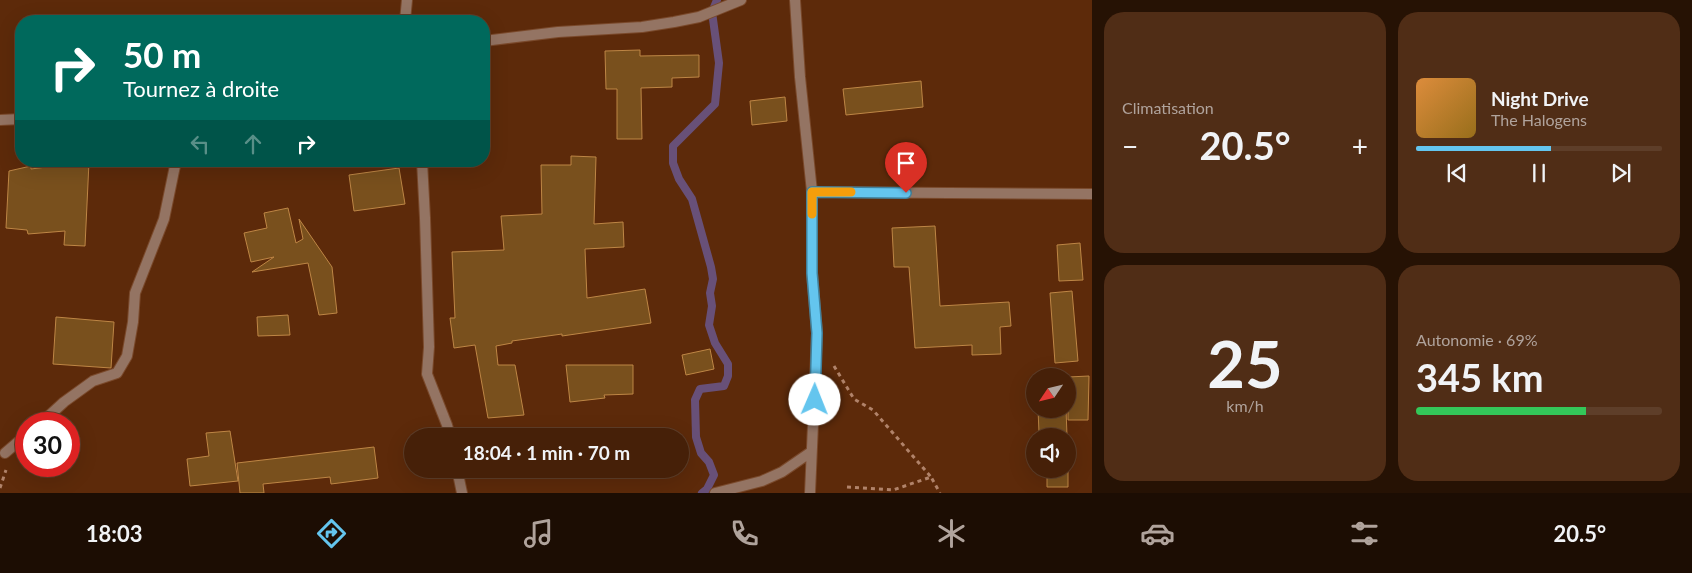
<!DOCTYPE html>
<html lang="fr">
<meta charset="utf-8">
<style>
body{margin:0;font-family:Lato,sans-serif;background:#502d16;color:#f1f3f6;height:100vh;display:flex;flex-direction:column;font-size:19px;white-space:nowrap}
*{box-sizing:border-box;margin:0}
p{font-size:16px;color:#b0a39c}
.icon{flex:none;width:28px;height:28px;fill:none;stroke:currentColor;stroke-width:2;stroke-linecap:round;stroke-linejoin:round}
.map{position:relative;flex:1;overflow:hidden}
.panel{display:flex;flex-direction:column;gap:12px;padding:12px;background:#261204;width:600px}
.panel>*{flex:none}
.hud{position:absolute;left:15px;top:15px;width:475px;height:152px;border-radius:20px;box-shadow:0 5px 20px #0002,0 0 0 1px #5e3e29;background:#00695c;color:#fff;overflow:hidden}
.needle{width:32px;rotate:235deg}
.tools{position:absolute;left:1026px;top:368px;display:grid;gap:10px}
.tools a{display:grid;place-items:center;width:50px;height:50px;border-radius:50%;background:#462008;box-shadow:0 5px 20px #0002,0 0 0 1px #5e3e29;font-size:25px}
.speed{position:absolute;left:15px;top:412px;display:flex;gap:10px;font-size:25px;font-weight:700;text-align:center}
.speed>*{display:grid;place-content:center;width:65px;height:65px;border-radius:50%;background:#462008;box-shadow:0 5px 20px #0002,0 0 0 1px #5e3e29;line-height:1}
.speed .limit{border:8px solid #d22;background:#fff;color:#111}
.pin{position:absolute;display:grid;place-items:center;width:42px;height:42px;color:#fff;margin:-51px -21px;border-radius:50% 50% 50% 0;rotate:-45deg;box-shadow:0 0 5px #0007}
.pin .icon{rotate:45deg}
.me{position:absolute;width:55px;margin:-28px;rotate:1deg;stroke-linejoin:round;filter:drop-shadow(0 0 4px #0008)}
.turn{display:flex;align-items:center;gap:18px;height:105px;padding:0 25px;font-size:22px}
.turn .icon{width:65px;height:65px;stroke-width:2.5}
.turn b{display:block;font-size:35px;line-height:42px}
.lanes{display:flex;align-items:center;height:48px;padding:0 25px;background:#0003;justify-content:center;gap:25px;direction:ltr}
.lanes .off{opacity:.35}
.big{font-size:38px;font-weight:700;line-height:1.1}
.panel .tile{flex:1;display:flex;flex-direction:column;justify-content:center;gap:8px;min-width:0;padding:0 18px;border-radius:20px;background:#502d16}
.panel .dial{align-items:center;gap:0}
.dial b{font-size:65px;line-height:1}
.song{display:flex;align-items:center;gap:15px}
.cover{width:60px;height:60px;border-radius:8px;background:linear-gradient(135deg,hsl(30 70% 55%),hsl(40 70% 35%))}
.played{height:5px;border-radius:2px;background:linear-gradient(90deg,#64c5ee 55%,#5e3e29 55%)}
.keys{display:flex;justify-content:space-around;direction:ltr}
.heat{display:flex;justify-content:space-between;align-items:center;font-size:28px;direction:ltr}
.charge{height:8px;border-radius:4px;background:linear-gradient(90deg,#34c759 69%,#5e3e29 0)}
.panel .tiles{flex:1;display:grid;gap:12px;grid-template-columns:repeat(2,1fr)}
.trip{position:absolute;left:404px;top:428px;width:285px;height:50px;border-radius:25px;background:#462008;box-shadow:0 5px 20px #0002,0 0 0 1px #5e3e29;font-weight:700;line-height:50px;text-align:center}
.menu{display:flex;height:80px;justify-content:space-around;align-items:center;background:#1c0d03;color:#b0a39c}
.menu .icon{width:35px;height:35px}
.menu .on{color:#64c5ee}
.menu b{font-size:22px;color:#f1f3f6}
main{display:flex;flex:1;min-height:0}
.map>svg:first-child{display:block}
</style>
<main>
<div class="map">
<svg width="1092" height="493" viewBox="0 0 1092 493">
<rect width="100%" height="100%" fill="#5d2a0a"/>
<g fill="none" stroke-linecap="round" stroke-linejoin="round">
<path stroke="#685078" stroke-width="8" d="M702,493L707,489L714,475L709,462L701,453L696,437L695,400L700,389L724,386L728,376V364L715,343L709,325L712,306L710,293L713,279L711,267L692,199L679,179L673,163V146L715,104L719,63L712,12L717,0"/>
</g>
<path fill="#79501d" stroke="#be8645" d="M640,50V56L699,55V77L672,78V87L641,88L642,139H617V89H606L605,51Z
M921,81L923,107L846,115L843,89Z
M785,97L787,121L752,125L750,101Z
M571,156L596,157L594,224L623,222L624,247L585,249L587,298L645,289L651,323L562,336V334L512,341V343L496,346L498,365H515L524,415L488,418L475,345L454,348L450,318H455L452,252L504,250L501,216L542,214L541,165H571Z
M70,161L89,162L85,246L64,245L65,231L28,234L27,230L6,228L9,171L31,166V169L70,164Z
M399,168L405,204L354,211L349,175Z
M288,208L296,243L303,239L299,219L332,267L337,313L319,315L308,263L252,272L274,257L251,262L244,233L267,228L264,213Z
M935,226L940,306L1009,302L1011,326L1000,327L1001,354L972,355V345L915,348L909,267H894L892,228Z
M1080,243L1083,280L1059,281L1057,245Z
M1072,291L1078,361L1055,363L1050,293Z
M288,315L290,335L258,336L257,317Z
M56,317L114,322L111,368L53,364Z
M710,349L714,369L686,375L682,355Z
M566,365H633V394L604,395L605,398L570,402Z
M1089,376L1088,420H1068V377Z
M1038,409H1066L1067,436H1046V433H1039Z
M230,431L238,481L190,486L187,459L209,456L206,433Z
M374,447L378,478L331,484L330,477L263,484L264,493H240L237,463Z
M1068,467V487H1047V469H1068Z"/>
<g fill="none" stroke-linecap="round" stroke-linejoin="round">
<g stroke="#7a492b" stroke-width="12">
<path id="street" d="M795,0L800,77L812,192V273L817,333L810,493
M405,21L407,0
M484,41L558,32L642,27L674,22L699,17L741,0
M0,120L21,119
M422,161L425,218L429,347L427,374L447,425L450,436
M812,192L1092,194
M40,424L64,402L93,381L117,373L127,356L133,322L135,293L164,219L176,161
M5,453L26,435
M457,469L462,493
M715,493L762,481L782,472L811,452"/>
</g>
<path stroke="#b1836a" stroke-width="3" stroke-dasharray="4 4" stroke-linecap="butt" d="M834,366L854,399L873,410L931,477
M847,487L893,490L931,477L940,493
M0,488L6,470"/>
<use href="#street" stroke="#947463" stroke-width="10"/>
</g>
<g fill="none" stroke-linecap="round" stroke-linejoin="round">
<g stroke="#41809b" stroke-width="12">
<path id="route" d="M815,400L817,333L812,273V192L906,193"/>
</g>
<use href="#route" stroke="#64c5ee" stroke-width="9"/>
<path stroke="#f59e0b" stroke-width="9" d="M812,214V192H851"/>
</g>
</svg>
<div class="tools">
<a><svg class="needle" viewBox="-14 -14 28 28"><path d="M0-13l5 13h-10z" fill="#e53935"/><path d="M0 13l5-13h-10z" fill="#b0a39c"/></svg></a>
<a><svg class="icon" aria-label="sound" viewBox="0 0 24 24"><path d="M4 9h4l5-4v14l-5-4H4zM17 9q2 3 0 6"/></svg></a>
</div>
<div class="speed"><div class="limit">30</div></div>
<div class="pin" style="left:906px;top:193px;background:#d93025"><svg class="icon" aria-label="arrive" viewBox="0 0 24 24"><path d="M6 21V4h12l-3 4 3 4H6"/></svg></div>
<svg class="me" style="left:815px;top:400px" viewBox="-20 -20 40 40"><circle r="19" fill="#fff"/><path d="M0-13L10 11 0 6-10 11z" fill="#64c5ee"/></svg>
<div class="trip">18:04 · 1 min · 70 m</div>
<div class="hud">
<div class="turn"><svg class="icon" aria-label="right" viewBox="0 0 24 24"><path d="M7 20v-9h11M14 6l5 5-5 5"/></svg><div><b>50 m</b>Tournez à droite</div></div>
<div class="lanes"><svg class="icon off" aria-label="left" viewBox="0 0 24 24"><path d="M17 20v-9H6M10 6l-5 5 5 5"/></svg><svg class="icon off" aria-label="ahead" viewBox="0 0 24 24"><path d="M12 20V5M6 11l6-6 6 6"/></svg><svg class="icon" aria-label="right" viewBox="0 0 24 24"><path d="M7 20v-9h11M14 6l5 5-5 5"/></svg></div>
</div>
</div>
<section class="panel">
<div class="tiles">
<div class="tile"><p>Climatisation</p>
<div class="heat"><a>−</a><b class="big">20.5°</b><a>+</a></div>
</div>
<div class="tile">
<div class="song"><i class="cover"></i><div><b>Night Drive</b><p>The Halogens</p></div></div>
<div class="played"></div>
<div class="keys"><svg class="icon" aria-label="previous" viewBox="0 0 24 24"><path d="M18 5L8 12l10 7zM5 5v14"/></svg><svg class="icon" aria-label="pause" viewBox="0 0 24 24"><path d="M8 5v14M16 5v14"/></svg><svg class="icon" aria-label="next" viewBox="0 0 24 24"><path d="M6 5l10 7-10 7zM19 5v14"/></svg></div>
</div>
<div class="tile dial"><b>25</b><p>km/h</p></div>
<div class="tile"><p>Autonomie · 69%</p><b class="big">345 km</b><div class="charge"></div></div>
</div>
</section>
</main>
<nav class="menu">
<b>18:03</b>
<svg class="icon on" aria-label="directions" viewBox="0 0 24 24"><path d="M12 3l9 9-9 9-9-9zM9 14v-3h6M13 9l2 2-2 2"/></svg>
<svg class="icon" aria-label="music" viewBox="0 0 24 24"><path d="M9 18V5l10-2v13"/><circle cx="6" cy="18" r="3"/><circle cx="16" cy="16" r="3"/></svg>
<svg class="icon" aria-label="phone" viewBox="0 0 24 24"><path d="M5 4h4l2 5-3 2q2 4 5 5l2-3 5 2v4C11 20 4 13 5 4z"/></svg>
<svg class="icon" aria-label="climate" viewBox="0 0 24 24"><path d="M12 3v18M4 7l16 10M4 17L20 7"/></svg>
<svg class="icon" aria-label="car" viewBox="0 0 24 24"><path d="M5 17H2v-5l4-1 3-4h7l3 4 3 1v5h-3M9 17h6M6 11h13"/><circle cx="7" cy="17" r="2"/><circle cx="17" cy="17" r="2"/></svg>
<svg class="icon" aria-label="filters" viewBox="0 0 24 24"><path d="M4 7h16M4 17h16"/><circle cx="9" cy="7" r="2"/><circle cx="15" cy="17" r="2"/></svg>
<b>20.5°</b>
</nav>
